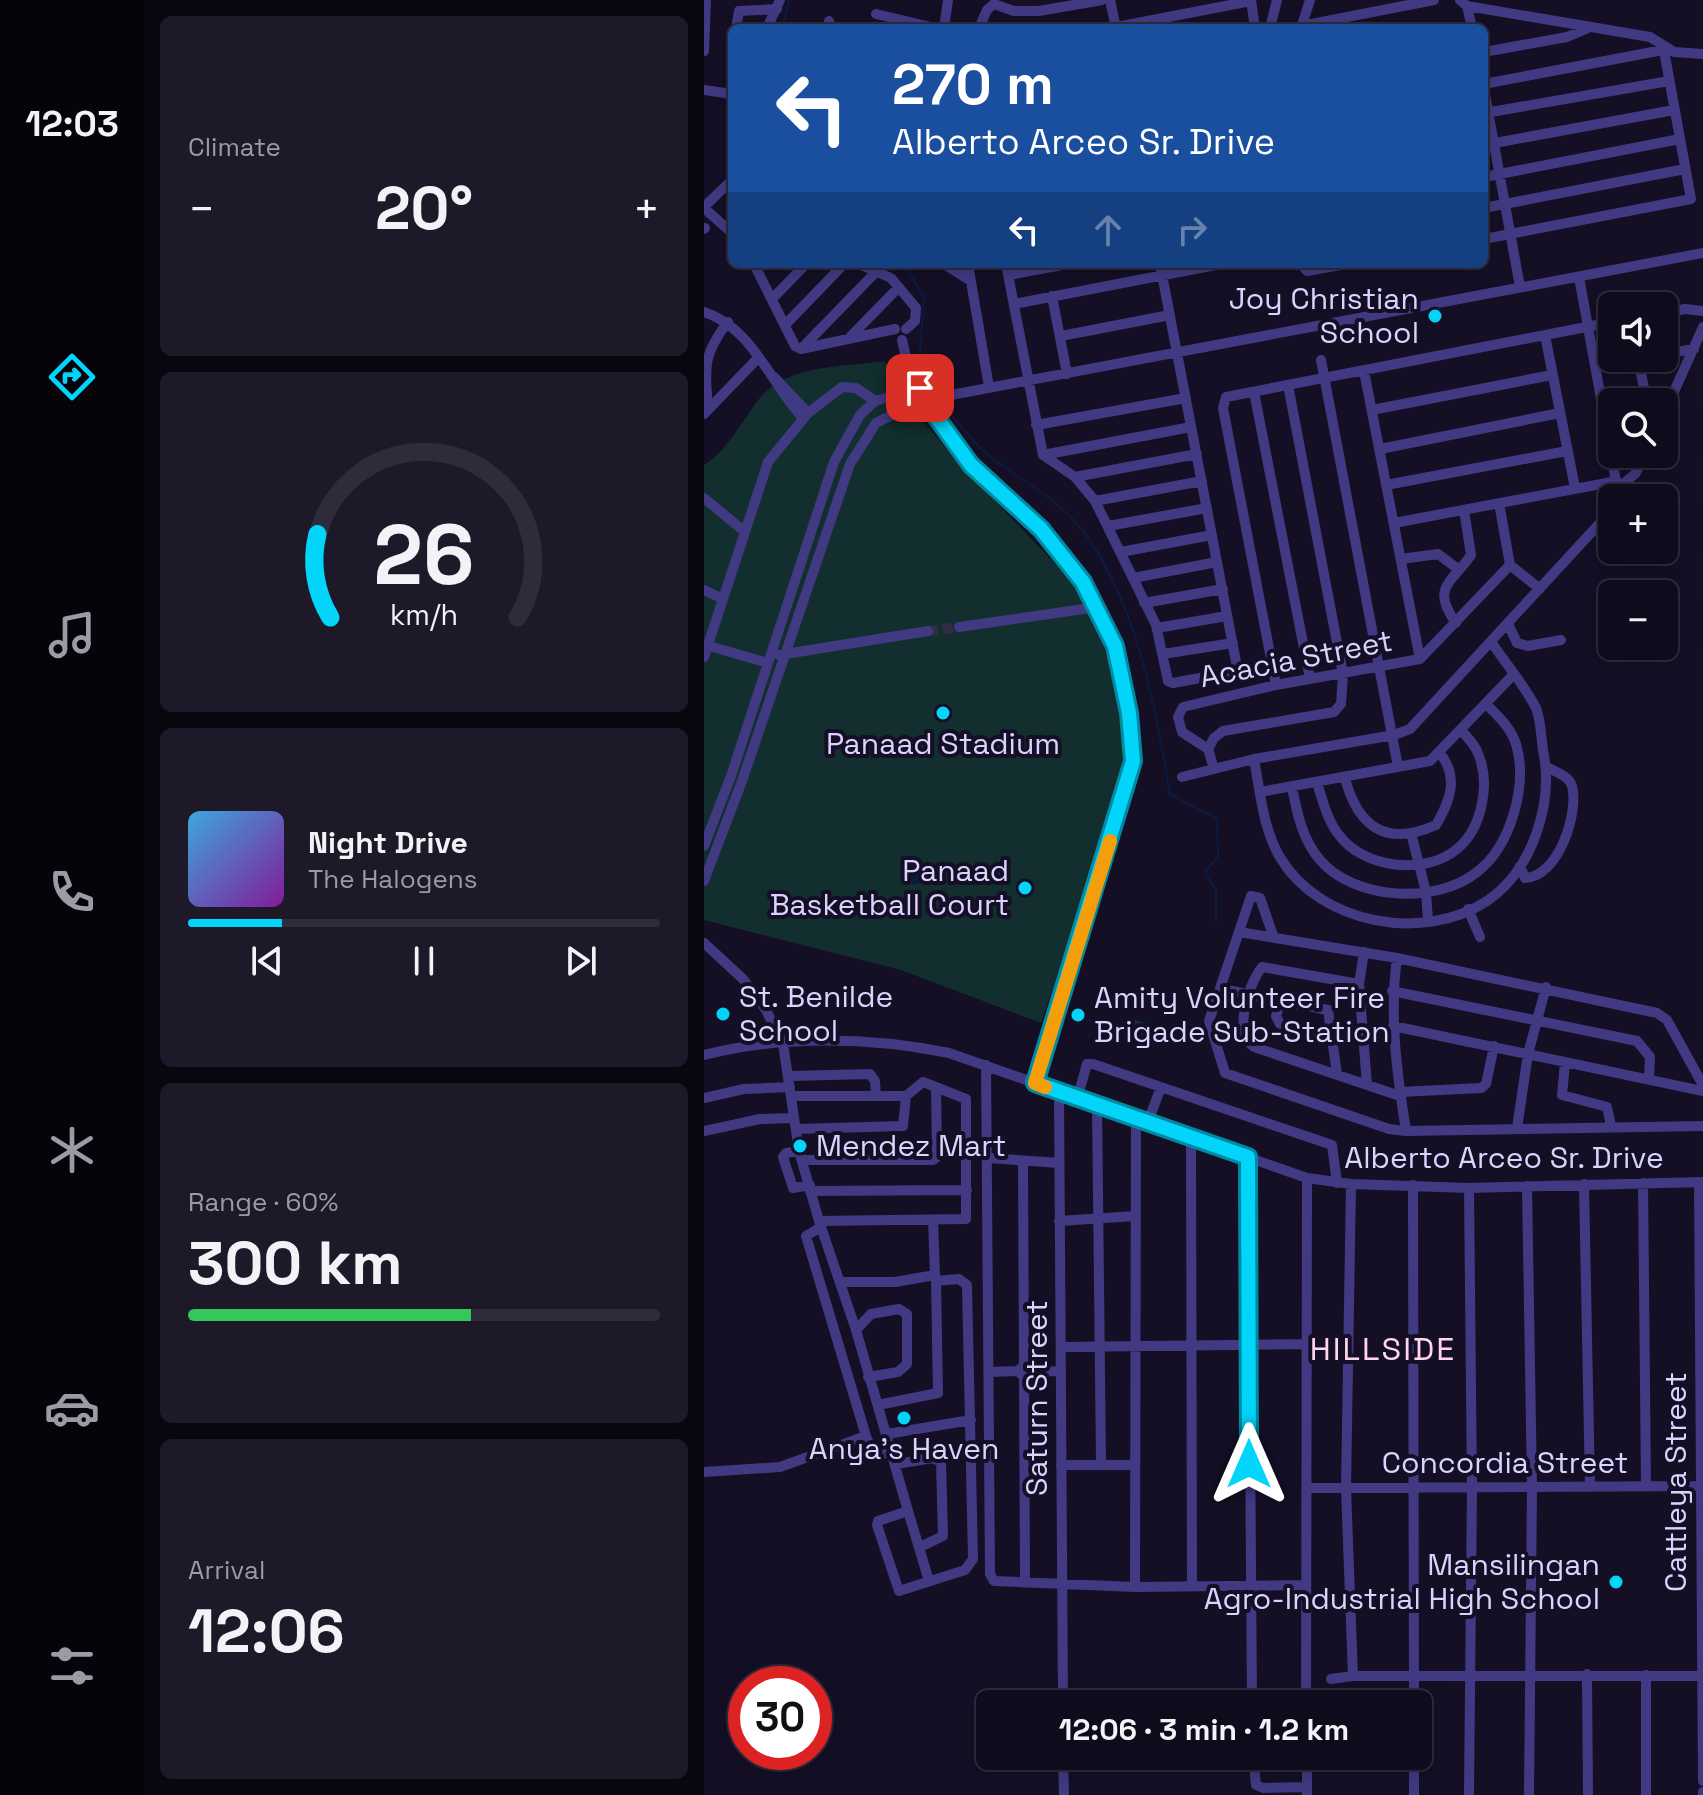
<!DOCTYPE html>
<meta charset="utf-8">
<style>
body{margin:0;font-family:"Space Grotesk",sans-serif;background:#1d1929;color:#f1f3f6;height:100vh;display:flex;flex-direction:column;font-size:30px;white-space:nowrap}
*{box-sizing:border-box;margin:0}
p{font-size:26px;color:#9b9ba3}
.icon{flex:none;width:44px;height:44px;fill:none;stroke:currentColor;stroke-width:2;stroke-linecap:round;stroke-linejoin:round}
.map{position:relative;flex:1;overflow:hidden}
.panel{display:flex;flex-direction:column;gap:16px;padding:16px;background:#08060f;width:560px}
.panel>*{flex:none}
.guide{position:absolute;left:24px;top:24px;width:760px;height:244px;border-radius:12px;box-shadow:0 4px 20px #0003,0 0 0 2px #2f2b3b;background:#1a4fa0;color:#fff;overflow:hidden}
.buttons{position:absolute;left:894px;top:292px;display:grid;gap:16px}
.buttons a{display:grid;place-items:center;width:80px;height:80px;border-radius:12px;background:#0f0b1c;box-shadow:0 4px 20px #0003,0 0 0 2px #2f2b3b;font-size:40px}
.speed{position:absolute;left:24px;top:1666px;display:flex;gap:16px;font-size:40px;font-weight:700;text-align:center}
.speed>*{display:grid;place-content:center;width:104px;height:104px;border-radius:50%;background:#0f0b1c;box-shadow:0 4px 20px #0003,0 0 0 2px #2f2b3b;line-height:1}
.speed .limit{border:12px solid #d22;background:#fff;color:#111}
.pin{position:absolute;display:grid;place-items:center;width:68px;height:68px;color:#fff;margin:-34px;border-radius:16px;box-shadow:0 4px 12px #0006}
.me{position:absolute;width:88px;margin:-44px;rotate:0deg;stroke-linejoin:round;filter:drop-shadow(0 0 6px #0008)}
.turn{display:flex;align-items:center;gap:28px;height:168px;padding:0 32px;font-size:36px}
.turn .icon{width:104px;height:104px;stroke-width:2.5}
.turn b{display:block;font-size:56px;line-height:68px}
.lanes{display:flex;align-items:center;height:76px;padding:0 32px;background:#0003;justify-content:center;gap:40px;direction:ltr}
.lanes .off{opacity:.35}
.big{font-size:60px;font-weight:800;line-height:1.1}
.panel .widget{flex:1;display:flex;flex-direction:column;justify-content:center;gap:12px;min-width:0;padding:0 28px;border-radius:12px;background:#1d1929}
.panel .dial{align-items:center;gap:0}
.dial svg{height:208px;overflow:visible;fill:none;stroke:#2f2b3b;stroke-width:7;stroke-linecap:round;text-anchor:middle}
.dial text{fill:#f1f3f6;stroke:none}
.song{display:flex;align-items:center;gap:24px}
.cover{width:96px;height:96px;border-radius:12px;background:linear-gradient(135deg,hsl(200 70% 55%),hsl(290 70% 35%))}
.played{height:8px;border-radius:4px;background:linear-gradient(90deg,#03d4fa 20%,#2f2b3b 20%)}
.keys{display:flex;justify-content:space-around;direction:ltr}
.heat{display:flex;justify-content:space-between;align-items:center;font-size:44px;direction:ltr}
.charge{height:12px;border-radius:6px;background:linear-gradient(90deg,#34c759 60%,#2f2b3b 0)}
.trip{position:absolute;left:272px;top:1690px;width:456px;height:80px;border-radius:12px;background:#0f0b1c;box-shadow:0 4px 20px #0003,0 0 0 2px #2f2b3b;font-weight:800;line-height:80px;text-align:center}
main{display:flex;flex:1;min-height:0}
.tab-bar{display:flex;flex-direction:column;width:144px;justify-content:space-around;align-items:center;background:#06040b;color:#9b9ba3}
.tab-bar .icon{width:56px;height:56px}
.tab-bar .selected{color:#03d4fa}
.tab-bar b{font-size:36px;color:#f1f3f6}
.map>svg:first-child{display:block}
</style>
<main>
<nav class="tab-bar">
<b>12:03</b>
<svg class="icon selected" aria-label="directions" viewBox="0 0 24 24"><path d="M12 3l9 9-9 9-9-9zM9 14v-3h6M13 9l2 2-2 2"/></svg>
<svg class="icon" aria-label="music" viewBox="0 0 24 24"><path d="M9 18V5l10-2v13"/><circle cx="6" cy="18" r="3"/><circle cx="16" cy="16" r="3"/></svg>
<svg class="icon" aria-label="phone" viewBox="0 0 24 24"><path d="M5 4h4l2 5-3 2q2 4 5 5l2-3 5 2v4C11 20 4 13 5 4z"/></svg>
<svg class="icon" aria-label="climate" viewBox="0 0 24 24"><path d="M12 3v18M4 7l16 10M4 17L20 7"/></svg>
<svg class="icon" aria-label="car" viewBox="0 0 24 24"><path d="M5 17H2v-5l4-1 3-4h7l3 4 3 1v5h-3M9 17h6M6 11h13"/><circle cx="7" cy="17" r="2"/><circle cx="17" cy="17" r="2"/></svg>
<svg class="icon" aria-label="filters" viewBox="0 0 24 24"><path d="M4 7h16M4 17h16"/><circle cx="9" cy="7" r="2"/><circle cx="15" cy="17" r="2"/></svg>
</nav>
<section class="panel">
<div class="widget"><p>Climate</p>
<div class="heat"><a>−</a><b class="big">20°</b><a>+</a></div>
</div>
<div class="widget dial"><svg viewBox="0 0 100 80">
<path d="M14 69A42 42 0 1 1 86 69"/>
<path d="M14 69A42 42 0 0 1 9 37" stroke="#03d4fa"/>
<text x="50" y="56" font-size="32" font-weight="700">26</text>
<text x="50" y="72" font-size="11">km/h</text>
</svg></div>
<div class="widget">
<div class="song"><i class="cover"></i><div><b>Night Drive</b><p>The Halogens</p></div></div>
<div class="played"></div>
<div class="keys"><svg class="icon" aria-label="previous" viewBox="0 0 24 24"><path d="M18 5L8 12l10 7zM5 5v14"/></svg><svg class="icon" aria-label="pause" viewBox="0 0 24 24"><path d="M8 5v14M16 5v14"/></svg><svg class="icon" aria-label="next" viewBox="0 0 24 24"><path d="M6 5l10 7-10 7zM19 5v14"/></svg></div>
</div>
<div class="widget"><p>Range · 60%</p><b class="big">300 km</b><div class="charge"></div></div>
<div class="widget"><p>Arrival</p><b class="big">12:06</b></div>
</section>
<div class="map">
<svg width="999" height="1795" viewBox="0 0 999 1795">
<rect width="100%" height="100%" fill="#140f25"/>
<path fill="#122e2e" d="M181,361L193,389L251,459L359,572L383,604L395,630L406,666L416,715L420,783L337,1023L197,970L0,920V465C23,451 38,421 55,399C83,364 140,367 181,361Z
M423,1017L453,1027L447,1044L417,1033Z"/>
<path fill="#0a1c42" d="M237,868L239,880L208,885L206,873Z"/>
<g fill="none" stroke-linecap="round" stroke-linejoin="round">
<path stroke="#0a1c42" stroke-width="2" d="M78,28L85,0
M169,265L201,266L220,297L216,351L224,385L229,392
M238,403C251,419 266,439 282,453C312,479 348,494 374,525C432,595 451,706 466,794L513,819L514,856L501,873L512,890V920"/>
<path stroke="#322c46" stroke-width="10" stroke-dasharray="10 5" stroke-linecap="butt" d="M224,631L255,627"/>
<path stroke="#413a83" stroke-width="10" d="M406,0L412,28
M547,0L551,28
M756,0L763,6L946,37L970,52L999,54
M763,6L768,28
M172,14L231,28
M125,21L127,28
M597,26L730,0
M32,28L35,11L73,9
M63,28L76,0
M240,28L244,0
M275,28L283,10L290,4L310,11H335L398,0
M407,28L547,1
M566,28L573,0
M597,28L606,0
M0,51L2,0
M780,52L863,37L882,29
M780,84L959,50
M780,89L816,287
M0,90L28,94
M781,113L965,81
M780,145L970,110
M780,177L976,139
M27,181L28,153
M0,207L28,180
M0,208L28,233
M780,208L981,169
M0,229L1,228
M780,239L987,199L959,45
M50,264L91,346L97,349L191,329
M155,264L187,278L212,308L211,321L202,329
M240,264L267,281
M264,264L285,387
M302,264L339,455L371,477L391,501L452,625L464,681L469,683L528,672L533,667L456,264
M597,264L603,271L642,264
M305,275L363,264
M875,277L915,498
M348,296L363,374
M69,298L102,264
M310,304L517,264
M0,312C49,328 66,383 99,418
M960,313L981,309L999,311
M81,325L140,264
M841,335L871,488
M147,336L195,287
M357,336L466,315
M198,340L209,387
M97,349L170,274
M960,354L990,349
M938,358L935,364L943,402
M617,360L694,767
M660,371L716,659
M70,377L104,413
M196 402a15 15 0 1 1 30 0a15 15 0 1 1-30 0Z
M550,392L606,679
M226,399L999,253
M4,407C0,367 0,352 24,322
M225,407L267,465L337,529L379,582L411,646L425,713L429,761L393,889L331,1083
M668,410L848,375
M0,414L55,357
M960,414L999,327
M332,425L482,398
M676,449L856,413
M339,455L487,427
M371,477L493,454
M682,485L863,451
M914,488L931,474L942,454
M0,498L41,532
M391,501L498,481
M690,523L913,481
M404,526L503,508
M417,552L508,535
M697,559L734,554L754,569
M806,565L836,589
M429,578L513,562
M0,590L17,598
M440,603L519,589
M752,623C726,587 748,583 767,555L760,510
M804,624L813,643L824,646L857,640
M255,627L394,607
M453,628L523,616
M2,645L64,663
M459,654L529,643
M75,655L224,631
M0,657L64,462L104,413L138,387L152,388L171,401
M572,685L519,408L522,397L908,322
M504,749L510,738L519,731L630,712L637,704L639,674L584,385
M550,759C556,791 559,830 577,859C617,924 719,943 783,901C829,870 850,802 839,750C837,737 837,720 832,708C821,686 802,664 788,643
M510,769L504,749L478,732L474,717L479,707L572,685L716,659L806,565L795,503
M478,777L550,759L690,735L706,729L908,510
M641,778C654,828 683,847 732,825C747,800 755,776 735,752
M613,783C619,801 623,820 635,835C659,868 721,876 753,849C779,828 787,781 773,751C770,744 763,737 758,731
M588,787C593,813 598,839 616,860C650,900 732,905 773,872C807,846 824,785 812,744C807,728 794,716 783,705
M556,792L726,761L809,675
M707,833L722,892L724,921
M0,846L27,776L130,462L156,415L171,401L198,394
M816,866L821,878C855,877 875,812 868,786C865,776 852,772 843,767
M0,881L38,781L146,464L172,423L198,410
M764,909L776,937
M535,932L693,958L953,1013L963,1020L999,1085
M569,935L556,898L547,896L505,1021L521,1073L685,1129L702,1131L999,1126
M0,943L39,979L62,1010L79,1044L95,1151L115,1221
M660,952L655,984L663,1085
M693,958C685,1016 693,1074 702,1131
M655,984L558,967C544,985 529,1032 550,1047L696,1096
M518,989L624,1010L633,1074
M688,991L933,1041L946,1057L945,1080
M577,1001L572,1016L576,1024L629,1040
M689,1026L999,1091
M0,1055C78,1035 166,1037 245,1053L603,1178L647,1184L765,1188L999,1182
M861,1063L858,1095L903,1107L907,1126
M282,1065L286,1574L290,1581L431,1587L602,1585
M86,1076L166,1074L171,1081L172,1096H202L219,1082L262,1099V1219L115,1221L152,1330L204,1511L174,1521L173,1525L195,1591L261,1570L269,1559L263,1285L255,1279L232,1281L231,1275L191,1282H137
M696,1092L777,1088L782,1084L790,1046
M355,1093L359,1704
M88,1096H172
M0,1098L40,1089L86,1087
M373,1099L383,1064H389L628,1145L633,1183
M393,1104L397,1464
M444,1122L457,1087
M813,1128L824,1054L842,987
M92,1129L199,1126L202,1096
M0,1131L56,1119L89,1118
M487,1137L488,1586
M95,1151L82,1153L79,1157L89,1188L106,1185
M544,1157L548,1704
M285,1158L355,1163
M99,1160H229L233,1157L232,1087
M319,1163L320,1365
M939,1183L942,1486
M995,1183L999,1781
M880,1184L886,1487
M709,1185L710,1704
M823,1186L828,1487L825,1795
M765,1188L768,1487L765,1795
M106,1191L263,1190
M229,1220L231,1275
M355,1221L431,1216
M117,1227L102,1236L162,1436L170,1456L187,1452
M152,1330L167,1314L195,1309L203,1314V1364L194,1372L164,1377
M358,1347L601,1344
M286,1372L314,1371
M326,1372L320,1365L314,1371L320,1377L326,1372L357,1371
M320,1377L321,1582
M174,1405L234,1393L232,1281
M183,1434L267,1420
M192,1464L229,1458L237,1462L239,1536L216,1547
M357,1465H431
M0,1472L76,1467L162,1436
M603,1488L999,1486
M204,1511L225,1581
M431,1587L432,1117
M883,1674L884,1795
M942,1675V1795
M649,1676H997
M627,1679L649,1676L642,1488L647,1184
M602,1704L603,1178
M359,1756L360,1795
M549,1756L552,1785L559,1788L603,1787
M603,1756V1795
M710,1756V1795
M999,1795V1792"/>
</g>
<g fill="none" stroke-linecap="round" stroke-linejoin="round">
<g stroke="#028aa2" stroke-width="20">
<path id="route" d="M216,388L226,399L225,407L267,465L337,529L379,582L411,646L425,713L429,761L331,1083L544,1157L545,1464"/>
</g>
<use href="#route" stroke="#03d4fa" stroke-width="14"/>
<path stroke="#f59e0b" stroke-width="14" d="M341,1087L331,1083L406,841"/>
</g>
<g fill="#03d4fa" stroke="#140f25" stroke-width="3">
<circle cx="731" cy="316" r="8"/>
<circle cx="239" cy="713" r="8"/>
<circle cx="321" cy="888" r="8"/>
<circle cx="19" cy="1014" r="8"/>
<circle cx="374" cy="1015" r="8"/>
<circle cx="96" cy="1146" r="8"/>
<circle cx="200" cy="1418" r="8"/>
<circle cx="912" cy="1582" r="8"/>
</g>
<g text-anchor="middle" stroke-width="8" stroke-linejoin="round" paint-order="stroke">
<g font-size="30" fill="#dad3fe" stroke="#140f25" text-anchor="end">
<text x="715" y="309">Joy Christian<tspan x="715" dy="34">School</tspan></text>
<text x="239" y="754" text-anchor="middle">Panaad Stadium</text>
<text x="305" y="881">Panaad<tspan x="305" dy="34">Basketball Court</tspan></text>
<text x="35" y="1007" text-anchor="start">St. Benilde<tspan x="35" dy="34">School</tspan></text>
<text x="390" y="1008" text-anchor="start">Amity Volunteer Fire<tspan x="390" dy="34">Brigade Sub-Station</tspan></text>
<text x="112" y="1156" text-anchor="start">Mendez Mart</text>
<text x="200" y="1459" text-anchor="middle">Anya's Haven</text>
<text x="896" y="1575">Mansilingan<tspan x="896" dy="34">Agro-Industrial High School</tspan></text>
</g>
<g font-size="30" fill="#dad3fe" stroke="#140f25">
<text transform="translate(592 659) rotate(-11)" y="10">Acacia Street</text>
<text x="800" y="1168">Alberto Arceo Sr. Drive</text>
<text transform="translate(333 1398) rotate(-90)" y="10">Saturn Street</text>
<text x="801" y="1473">Concordia Street</text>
<text transform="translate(972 1482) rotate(-90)" y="10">Cattleya Street</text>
</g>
<g font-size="32" letter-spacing="2" fill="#ffd5ed" stroke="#140f25">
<text x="679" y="1360">HILLSIDE</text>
</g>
</g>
</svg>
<div class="buttons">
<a><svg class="icon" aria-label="sound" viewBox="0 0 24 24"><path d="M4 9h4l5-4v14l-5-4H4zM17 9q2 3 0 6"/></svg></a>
<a><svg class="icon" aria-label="search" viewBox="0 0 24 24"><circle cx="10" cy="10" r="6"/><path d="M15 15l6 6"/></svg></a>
<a>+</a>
<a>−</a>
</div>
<div class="speed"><div class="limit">30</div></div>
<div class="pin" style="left:216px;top:388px;background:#d93025"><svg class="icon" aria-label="arrive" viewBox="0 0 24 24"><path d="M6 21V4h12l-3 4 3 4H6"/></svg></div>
<svg class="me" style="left:545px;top:1464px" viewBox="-20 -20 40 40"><path d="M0-17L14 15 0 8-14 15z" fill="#03d4fa" stroke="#fff" stroke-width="4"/></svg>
<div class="trip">12:06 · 3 min · 1.2 km</div>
<div class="guide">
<div class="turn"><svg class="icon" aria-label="left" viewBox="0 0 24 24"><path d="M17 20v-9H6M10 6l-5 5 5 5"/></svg><div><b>270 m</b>Alberto Arceo Sr. Drive</div></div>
<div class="lanes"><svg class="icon" aria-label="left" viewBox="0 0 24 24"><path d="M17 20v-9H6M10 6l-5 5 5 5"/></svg><svg class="icon off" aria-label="ahead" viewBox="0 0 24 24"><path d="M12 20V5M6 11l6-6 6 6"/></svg><svg class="icon off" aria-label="right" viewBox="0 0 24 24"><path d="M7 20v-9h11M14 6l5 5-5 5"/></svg></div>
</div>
</div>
</main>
